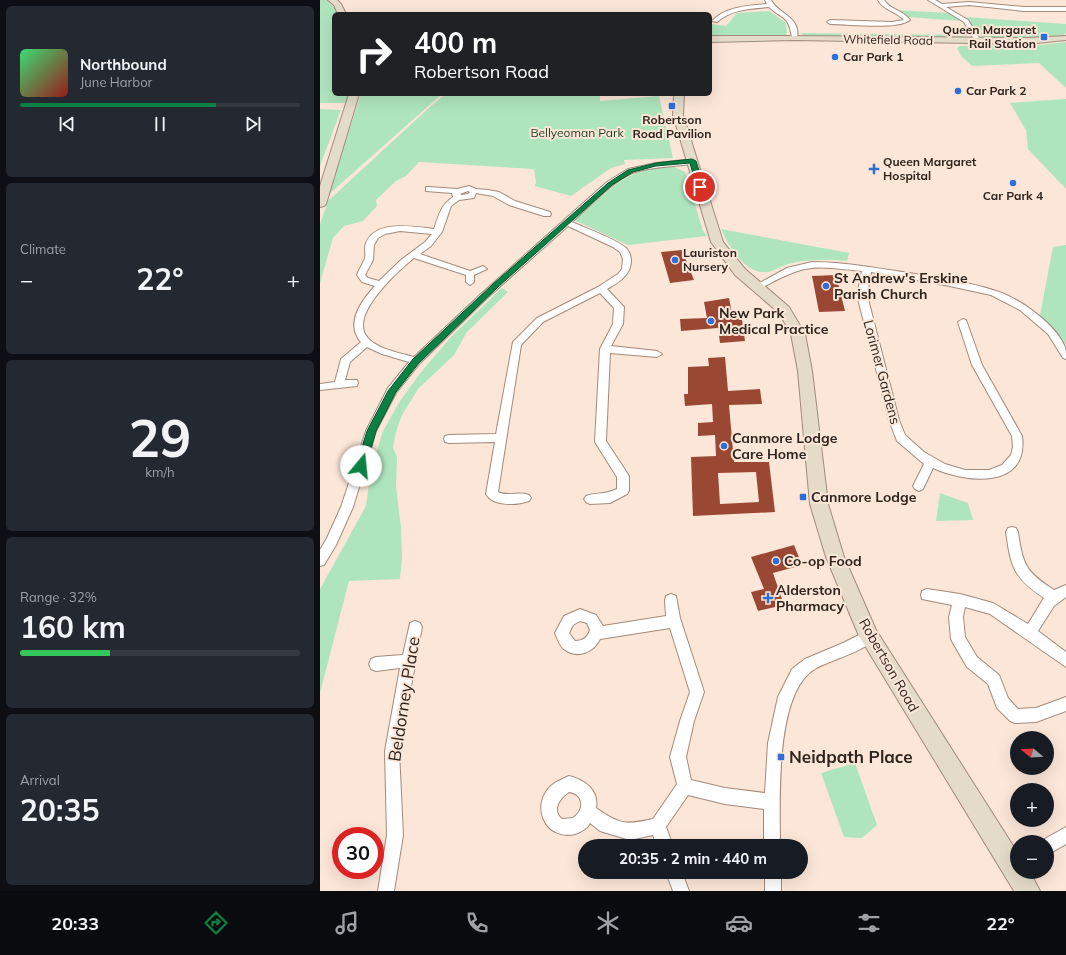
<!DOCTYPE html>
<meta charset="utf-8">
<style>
body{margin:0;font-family:Mulish,sans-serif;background:#242831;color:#f1f3f6;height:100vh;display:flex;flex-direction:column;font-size:15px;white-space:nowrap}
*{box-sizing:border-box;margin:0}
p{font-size:13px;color:#9ea1a6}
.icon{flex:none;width:22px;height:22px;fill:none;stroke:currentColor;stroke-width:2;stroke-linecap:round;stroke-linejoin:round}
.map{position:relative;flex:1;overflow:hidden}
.side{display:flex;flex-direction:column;gap:6px;padding:6px;background:#0d0f14;width:320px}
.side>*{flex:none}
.banner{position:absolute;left:12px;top:12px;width:380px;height:84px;border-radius:6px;box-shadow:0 4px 16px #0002;background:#202124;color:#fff;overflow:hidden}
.needle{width:26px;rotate:288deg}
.buttons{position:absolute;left:690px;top:731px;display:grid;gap:8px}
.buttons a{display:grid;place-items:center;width:44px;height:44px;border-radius:50%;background:#171b24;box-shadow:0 4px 16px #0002;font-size:20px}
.speed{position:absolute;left:12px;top:827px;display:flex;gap:8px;font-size:20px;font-weight:700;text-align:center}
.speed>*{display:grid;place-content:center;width:52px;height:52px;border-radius:50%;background:#171b24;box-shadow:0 4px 16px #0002;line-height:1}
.speed .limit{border:6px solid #d22;background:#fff;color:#111}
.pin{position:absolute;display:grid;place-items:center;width:34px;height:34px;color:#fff;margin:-17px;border:2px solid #fff;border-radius:50%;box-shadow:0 1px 4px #0007}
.me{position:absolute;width:44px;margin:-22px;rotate:17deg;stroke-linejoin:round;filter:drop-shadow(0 0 3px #0008)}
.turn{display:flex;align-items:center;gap:14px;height:84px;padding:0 16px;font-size:18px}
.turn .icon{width:52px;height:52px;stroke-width:2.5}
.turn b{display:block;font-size:28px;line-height:34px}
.big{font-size:30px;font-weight:700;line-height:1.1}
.side .widget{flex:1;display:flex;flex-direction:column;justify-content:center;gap:6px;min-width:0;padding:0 14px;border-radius:6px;background:#242831}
.side .dial{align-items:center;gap:0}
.dial b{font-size:52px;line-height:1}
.song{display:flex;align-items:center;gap:12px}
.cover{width:48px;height:48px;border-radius:6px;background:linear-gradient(135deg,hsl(140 70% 55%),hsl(0 70% 35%))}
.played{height:4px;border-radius:2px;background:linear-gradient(90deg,#0b8043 70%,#363941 70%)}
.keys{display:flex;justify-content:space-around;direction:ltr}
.heat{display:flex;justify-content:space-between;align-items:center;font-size:22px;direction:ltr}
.charge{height:6px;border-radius:3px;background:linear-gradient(90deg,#34c759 32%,#363941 0)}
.trip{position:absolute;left:258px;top:839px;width:230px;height:40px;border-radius:20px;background:#171b24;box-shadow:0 4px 16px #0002;font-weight:700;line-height:40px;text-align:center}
.tab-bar{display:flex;height:64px;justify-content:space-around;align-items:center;background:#090b0e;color:#9ea1a6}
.tab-bar .icon{width:28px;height:28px}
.tab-bar .on{color:#0b8043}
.tab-bar b{font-size:18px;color:#f1f3f6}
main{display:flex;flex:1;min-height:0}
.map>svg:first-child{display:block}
</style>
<main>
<section class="side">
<div class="widget">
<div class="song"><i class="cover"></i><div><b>Northbound</b><p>June Harbor</p></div></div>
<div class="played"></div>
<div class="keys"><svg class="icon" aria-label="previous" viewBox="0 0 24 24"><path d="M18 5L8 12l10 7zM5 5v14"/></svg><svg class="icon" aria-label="pause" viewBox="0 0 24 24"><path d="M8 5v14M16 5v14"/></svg><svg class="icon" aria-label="next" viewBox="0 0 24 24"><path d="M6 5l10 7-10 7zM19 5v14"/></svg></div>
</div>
<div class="widget"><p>Climate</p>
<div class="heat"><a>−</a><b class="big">22°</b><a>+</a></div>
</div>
<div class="widget dial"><b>29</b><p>km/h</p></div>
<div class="widget"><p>Range · 32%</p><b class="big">160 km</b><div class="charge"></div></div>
<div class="widget"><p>Arrival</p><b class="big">20:35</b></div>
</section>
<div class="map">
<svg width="746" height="891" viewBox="0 0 746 891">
<rect width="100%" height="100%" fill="#fce6d8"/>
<path fill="#aee5bd" d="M0,0H7L15,8L18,14H14V94H30L26,103H0Z
M575,10L630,13L641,21L588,17Z
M449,11L466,23L467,32L466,35H390V24L406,26L417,13Z
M645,17L746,24V33L743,36C726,37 675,43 661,36C658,34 649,21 645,17Z
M480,33L650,35L639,38L488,37Z
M746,42V88L719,63L652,66L641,56L637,48L640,46L720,45Z
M41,94H122L8,195Z
M126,94H280V101L339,96L353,158L304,160L305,164L291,168L251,196L215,186L216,182L214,169L99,162L86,176L76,181L56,200L57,206L43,221L24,226L13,238L0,283V224L8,201L112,105Z
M746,99V189L708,149L706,130L690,103Z
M0,109L21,110L0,166Z
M354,167L365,172L383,231L387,236L308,245L254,220C272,205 295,181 317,173C329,168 341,168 354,167Z
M401,229L529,253L527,261C508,259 486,259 468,264C461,266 454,271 448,272C426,276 408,245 401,229Z
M746,245V345L741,337L720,315L733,247Z
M182,288L188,292L147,332L134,355L98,389L82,415L76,432L73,448L77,457L76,486L81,528L82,559L80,579L29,581L0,693V589L46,506L51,470L63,431L80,401L101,372L132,336Z
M620,493L648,503L653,520L616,521Z
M535,763L557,825L542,838L524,837L501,773Z"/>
<path fill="#9a4834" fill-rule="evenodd" d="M362,250L374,280L350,283L341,252Z
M516,275L525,311L499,312L492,276Z
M409,298L412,313H421L425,341L400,343L398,328L361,331L360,319L387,318L384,302Z
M405,357L408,391L440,389L442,404L409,405L414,462H449L455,512L373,516L371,457L396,456L395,435L378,436V423L393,422L392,404L365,406L364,394H368V367L389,366L388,358ZM436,472L439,502L400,504L398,473Z
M474,545L482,565L453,573L464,605L438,611L431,592L444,589L431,557Z"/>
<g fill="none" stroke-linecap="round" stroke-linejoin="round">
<g stroke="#a38a7b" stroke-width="2">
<path id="street" d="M445,0H451C459,15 481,16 477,39L472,38C469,15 463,20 449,7C430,9 412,9 397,22L392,21C407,6 428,6 447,4Z
M558,0H564C570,10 583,10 590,20C579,30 527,24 510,24L507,22L510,20L572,22L584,20C576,11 564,11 558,0Z
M608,0H615L622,4L649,2L704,7H746V11H704L649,5L626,7L648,20L661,41L658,43L655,41L644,22Z
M373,159H376V163C356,167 335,166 315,172C294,179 269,207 252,222C265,228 299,240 307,249C314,258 311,270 304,277C300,282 292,286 287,289L304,307L303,324L291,346L337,351L342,354L337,357L290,353L286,441L309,476V491L307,494L290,503L270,504L266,502L264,499L266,496C278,492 285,495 297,489V477L275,442L280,349L293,324L294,308L280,293L223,322L201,345L178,492C188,497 199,491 209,495L211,498L209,501C198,505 173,507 166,494L175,442L129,443L125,442L124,439L125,436L129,435L176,434L193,342L217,318L278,287L298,274L302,269L303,259L300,252L293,247L248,226L167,298L100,363L76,393L56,431L33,507L16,545L4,565L0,566V550L7,538L21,507L46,431L68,388L89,362L62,354L47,347L30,362L25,380H37L38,383L37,386L0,390V384L15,382L21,359L41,342C25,324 41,301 55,286L42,282L37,275C39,269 43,264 45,258C46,253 44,248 46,243C56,219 94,227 114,229C119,215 120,206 133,197L132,193L106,191V187H109L137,189L149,186L156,189L168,190L179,192L195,201L230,212L231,214L230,216H224L189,205L173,196L156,193L154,198L139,200L131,206L122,232L111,246L100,254L150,271L163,266L167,269L154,275V282L150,285L146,282V275L94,258C79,270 33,311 45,334C52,348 80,353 94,357L161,294L287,182L308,169L336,163ZM148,191L150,192L148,194L142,195L140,194ZM80,231L112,234L105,242L81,260L59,281L48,278L45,275L53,260L54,245L58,238L65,234Z
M492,262C527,262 561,269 595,274C622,279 650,282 676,291C699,298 736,324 745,347C746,351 746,356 746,359L743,358L728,334L700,310L671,295L625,285L551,272L547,295L579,420L585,435L604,452L625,464L645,470H669L682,465L691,455L693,447L692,436L652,365L638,322L643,319L646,320L662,365L702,436C709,490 646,483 613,468L603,489L599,491L595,489L593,486L604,464L577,441L569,420L537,295L542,271C519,269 494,263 472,273C461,277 451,283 441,288L438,289L434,286L467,268Z
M692,527L696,528L698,532C703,565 705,571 734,590L746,585V597L734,606L718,631L746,652V667L670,614L645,607L643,617L645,637L657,657L679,675L688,698L698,709L716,708L746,697V711L716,722L695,723L690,721L677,708L668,684L647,667L633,643L631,639L629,617L632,605L602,599L601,595L602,591L607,589L640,594L673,603L708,624L724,598C694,578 691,568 686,532L688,528Z
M351,594L356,596L360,618L384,692L374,721L366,757L371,780L405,788L445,793L448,743L458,697L472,669L485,659L523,643L549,630L554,632L556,636C549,651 509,660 495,669C454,693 460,803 460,846H444V809L405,804L368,795L346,827L353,846H337L333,835L310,840L280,831L270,823C267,829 261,832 255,834C224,841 210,804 232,785C237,781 243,779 249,776C265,780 279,790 276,808C300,825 306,825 333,819L357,784L350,757L360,721L370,692L350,628L280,639C274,652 258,659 245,650C239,646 238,639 235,633L244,616L260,609L276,615L283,626L346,616L345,600L346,596ZM260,621L267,623L270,630C268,637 263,641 255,641L249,633L253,625ZM249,792C264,794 265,810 253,818L242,819C231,810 240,798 249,792Z
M95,621L100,623L102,627L79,751L83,835L74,891H58L67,835L65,751L80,668L56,671L51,669L49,664L51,659L56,657L83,655L90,623Z
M746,827V844L727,855V842L721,841Z
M346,872H362L369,891H353Z
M445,872H461V891H445Z"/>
</g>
<g stroke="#a38a7b" stroke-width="2">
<path id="secondary" d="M8,0H17L21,4L26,14H18L14,5Z
M390,36H475L707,38L746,36V40L707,44L475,40L390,42Z
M29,94H39L6,204L4,206L0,207V186Z
M354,94H364L363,115L403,242L425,269L469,307L485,334L492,371L508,504L524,557L556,630L697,852V872H710L720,891H694L539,636L506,557L490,504L478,371L471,334L459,313L415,275L391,242L353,115Z"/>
</g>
<use href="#street" fill="#fff" fill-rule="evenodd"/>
<use href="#secondary" fill="#e4dbc8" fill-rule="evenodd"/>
</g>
<path fill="#0b8043" stroke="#07532c" d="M372,159L376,161L384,187L383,188L377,187L370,163L336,166L313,172L292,185L178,287L99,363L76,392L56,431L46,466L44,468H38L36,466L47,431L68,391L93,359L173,284L288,183L308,170L336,163Z"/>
<g fill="#2c6fdb" stroke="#fce6d8" stroke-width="1.5">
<rect x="720" y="33" width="8" height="8" rx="2"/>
<circle cx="515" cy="57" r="4"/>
<circle cx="638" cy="91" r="4"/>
<rect x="348" y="102" width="8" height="8" rx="2"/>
<path d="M552 163h4v4h4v4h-4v4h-4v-4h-4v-4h4z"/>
<circle cx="693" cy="183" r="4"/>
<circle cx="355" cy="260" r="4"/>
<circle cx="506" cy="286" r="4"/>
<circle cx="391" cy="321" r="4"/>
<circle cx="404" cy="446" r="4"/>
<rect x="479" y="493" width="8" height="8" rx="2"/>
<circle cx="456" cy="561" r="4"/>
<path d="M446 592h4v4h4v4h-4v4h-4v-4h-4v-4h4z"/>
<rect x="457" y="753" width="8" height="8" rx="2"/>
</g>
<g text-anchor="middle" stroke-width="4" stroke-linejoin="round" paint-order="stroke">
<g font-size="12" font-weight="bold" fill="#2f251f" stroke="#fce6d8" text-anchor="start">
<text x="716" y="34" text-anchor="end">Queen Margaret<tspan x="716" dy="14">Rail Station</tspan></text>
<text x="523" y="61">Car Park 1</text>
<text x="646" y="95">Car Park 2</text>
<text x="352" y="124" text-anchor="middle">Robertson<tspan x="352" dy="14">Road Pavilion</tspan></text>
<text x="563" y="166">Queen Margaret<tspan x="563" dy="14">Hospital</tspan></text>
<text x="693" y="200" text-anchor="middle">Car Park 4</text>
<text x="363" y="257">Lauriston<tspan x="363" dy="14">Nursery</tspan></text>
</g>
<g font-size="12" fill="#2f251f" stroke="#fce6d8">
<text transform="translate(568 40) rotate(1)" y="4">Whitefield Road</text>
</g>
<g font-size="12" fill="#193c25" stroke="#fce6d8">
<text x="257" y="137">Bellyeoman Park</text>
</g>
<g font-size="14" font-weight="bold" fill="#2f251f" stroke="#fce6d8" text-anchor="start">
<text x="514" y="283">St Andrew's Erskine<tspan x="514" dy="16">Parish Church</tspan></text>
<text x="399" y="318">New Park<tspan x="399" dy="16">Medical Practice</tspan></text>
<text x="412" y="443">Canmore Lodge<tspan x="412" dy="16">Care Home</tspan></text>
<text x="491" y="502">Canmore Lodge</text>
<text x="464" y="566">Co-op Food</text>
<text x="456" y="595">Alderston<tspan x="456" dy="16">Pharmacy</tspan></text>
</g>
<g font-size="14" fill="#2f251f" stroke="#fce6d8">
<text transform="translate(562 372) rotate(75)" y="5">Lorimer Gardens</text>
<text transform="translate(569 665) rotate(60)" y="5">Robertson Road</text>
</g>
<g font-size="17" fill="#2f251f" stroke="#fce6d8">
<text transform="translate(84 699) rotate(-81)" y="6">Beldorney Place</text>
</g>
<g font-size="17" font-weight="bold" fill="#2f251f" stroke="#fce6d8" text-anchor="start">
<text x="469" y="763">Neidpath Place</text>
</g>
</g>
</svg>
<div class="buttons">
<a><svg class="needle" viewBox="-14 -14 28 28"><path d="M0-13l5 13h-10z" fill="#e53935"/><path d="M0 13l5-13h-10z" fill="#9ea1a6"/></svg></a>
<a>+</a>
<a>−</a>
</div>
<div class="speed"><div class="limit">30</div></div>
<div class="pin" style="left:380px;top:187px;background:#d93025"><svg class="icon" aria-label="arrive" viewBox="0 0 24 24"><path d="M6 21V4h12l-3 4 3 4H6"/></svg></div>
<svg class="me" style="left:41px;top:466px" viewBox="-20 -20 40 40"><circle r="19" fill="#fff"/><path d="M0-13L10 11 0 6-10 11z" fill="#0b8043"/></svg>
<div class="trip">20:35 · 2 min · 440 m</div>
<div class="banner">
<div class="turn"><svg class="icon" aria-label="right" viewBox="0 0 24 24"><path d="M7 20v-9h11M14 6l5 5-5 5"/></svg><div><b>400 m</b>Robertson Road</div></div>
</div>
</div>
</main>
<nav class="tab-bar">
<b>20:33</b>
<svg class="icon on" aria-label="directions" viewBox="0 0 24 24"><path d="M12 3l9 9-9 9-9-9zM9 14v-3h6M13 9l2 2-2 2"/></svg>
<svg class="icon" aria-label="music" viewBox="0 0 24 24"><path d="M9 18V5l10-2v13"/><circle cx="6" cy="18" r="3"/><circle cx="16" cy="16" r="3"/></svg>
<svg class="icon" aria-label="phone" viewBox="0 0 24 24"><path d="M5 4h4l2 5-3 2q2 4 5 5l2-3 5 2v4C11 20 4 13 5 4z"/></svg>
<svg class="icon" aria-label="climate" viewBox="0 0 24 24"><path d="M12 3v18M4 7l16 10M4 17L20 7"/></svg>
<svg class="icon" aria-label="car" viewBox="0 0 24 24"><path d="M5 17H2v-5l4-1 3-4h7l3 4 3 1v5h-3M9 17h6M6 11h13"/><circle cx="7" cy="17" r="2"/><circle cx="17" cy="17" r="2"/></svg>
<svg class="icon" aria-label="filters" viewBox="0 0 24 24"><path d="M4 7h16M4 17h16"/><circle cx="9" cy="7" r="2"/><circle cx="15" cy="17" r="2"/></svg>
<b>22°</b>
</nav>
